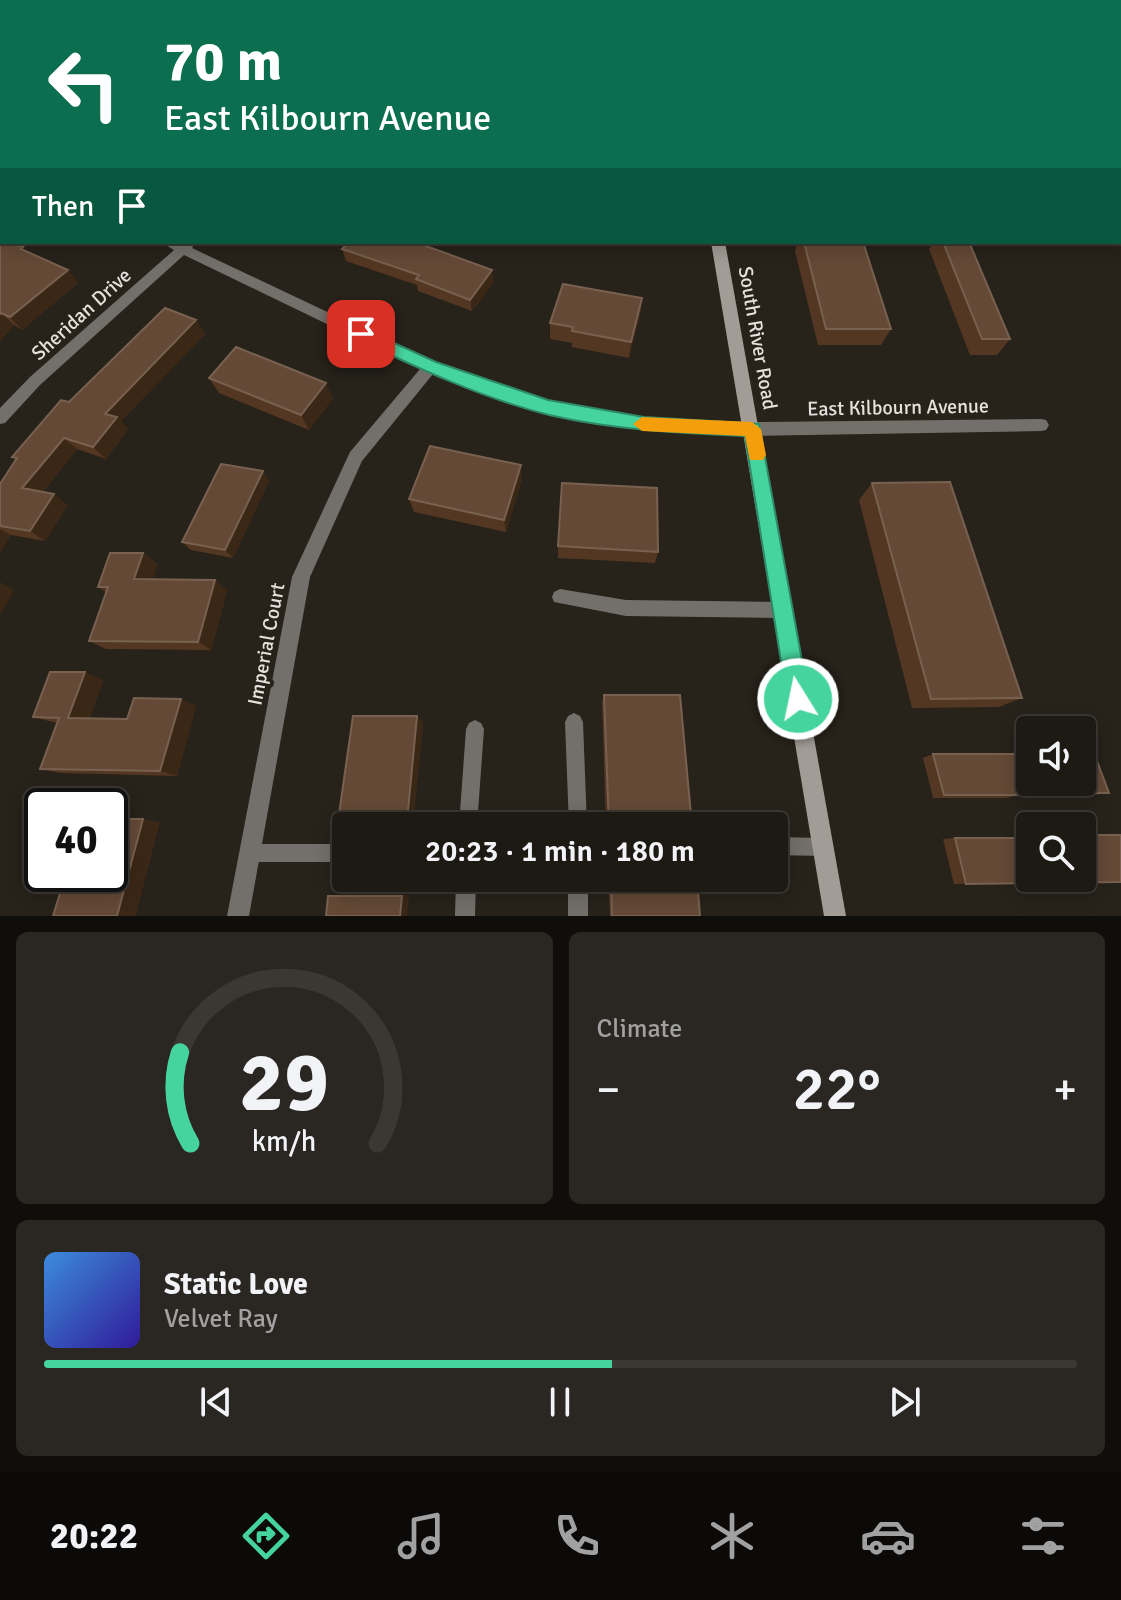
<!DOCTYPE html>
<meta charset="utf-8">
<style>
body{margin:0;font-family:Signika,sans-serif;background:#2a2722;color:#f1f3f6;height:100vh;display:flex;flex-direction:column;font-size:30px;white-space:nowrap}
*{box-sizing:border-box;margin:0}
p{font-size:26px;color:#a0a1a0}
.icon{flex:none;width:44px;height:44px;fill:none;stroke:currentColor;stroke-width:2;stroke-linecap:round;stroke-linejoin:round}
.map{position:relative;height:916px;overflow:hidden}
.sheet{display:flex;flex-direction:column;gap:16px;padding:16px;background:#100e0b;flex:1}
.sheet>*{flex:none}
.top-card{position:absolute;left:0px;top:0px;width:1122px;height:244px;box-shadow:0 4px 20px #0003,0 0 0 2px #3b3834;background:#0b6e4f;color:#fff;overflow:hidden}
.controls{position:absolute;left:1016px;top:716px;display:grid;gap:16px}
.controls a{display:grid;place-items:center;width:80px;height:80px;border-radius:8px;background:#1d1a14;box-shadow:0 4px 20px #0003,0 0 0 2px #3b3834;font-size:40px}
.speed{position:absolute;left:24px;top:788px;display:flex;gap:16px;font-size:40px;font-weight:700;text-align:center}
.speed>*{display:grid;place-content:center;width:104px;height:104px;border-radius:50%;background:#1d1a14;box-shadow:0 4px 20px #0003,0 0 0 2px #3b3834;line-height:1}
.speed .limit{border:4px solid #111;border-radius:12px;background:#fff;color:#111}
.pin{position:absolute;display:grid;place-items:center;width:68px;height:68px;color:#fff;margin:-34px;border-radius:16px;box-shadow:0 4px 12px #0006}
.me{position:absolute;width:88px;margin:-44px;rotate:350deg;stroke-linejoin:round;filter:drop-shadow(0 0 6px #0008)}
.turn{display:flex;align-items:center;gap:28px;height:168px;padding:0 32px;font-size:36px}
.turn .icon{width:104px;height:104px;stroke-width:2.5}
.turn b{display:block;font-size:56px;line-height:68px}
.then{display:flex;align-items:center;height:76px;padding:0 32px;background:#0003;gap:16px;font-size:30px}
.big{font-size:60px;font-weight:600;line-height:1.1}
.sheet .card{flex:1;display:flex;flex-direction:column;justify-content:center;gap:12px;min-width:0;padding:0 28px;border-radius:12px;background:#2a2722}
.sheet .dial{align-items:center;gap:0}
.dial svg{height:208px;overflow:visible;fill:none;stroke:#3b3834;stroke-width:7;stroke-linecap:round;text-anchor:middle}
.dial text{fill:#f1f3f6;stroke:none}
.song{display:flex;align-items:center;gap:24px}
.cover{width:96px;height:96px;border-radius:12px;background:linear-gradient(135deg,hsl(210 70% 55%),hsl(250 70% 35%))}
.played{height:8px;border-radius:4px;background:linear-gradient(90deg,#46d49e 55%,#3b3834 55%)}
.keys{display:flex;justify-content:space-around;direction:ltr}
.heat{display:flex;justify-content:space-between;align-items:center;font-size:44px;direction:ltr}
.sheet .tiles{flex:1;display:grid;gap:16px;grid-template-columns:1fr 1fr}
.card:last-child{grid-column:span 2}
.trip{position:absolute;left:332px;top:812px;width:456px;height:80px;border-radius:8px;background:#1d1a14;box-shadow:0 4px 20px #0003,0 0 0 2px #3b3834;font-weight:600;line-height:80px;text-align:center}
.menu{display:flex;height:128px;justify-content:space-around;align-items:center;background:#0c0a08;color:#a0a1a0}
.menu .icon{width:56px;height:56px}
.menu .current{color:#46d49e}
.menu b{font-size:36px;color:#f1f3f6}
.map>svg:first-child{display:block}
</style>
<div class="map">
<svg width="1121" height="916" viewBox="0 0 1121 916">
<rect width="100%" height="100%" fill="#27221a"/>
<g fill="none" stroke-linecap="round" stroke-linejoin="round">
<path fill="#73706b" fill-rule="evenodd" d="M560,589L626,600L783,602L789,605L791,610L789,615L783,618L626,616L554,602L552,597L554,592Z
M574,713L580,716L583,722L587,826H569L565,722L568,716Z
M475,720L481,723L484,729L477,826H459L466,729L469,723Z
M774,837L823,838L830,840L832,847L830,854L823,856L774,855Z
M250,844H346V862H250L243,860L241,853L243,846Z
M456,878H476L475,916H455Z
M568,878H588V916H568Z"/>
<path fill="#73706b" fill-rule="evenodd" d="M165,0H175L164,2Z
M409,0H419L408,2Z
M2,163V172L0,173V164Z
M0,182L2,183V191H0Z
M161,242H196L192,248L435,363L548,401L644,418L752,422L1041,419L1046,420L1049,425L1046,430L1041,431L752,436L644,430L548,413L433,374L362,461L310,577L249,916H227L292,577L350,452L420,369L184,255L40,385L5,423L0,424V408L30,377L174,250Z"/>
<path fill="#a19c95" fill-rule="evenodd" d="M669,0H679V2H669Z
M711,242H725L846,916H824Z"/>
</g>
<path fill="#543722" d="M201,0H248L247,2H202Z
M0,240L28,253L78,283L22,330L14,325L0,341Z
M349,242H418V243L494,282L472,311L418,291L417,285L346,261L342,249Z
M798,242H863L891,329L881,345H818L795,251Z
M934,242H969L1010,339L997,355H970L929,249Z
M642,298L640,315L629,358L572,347V343L550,339V323Z
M196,320L205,334L121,421L128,429L106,459L77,449L43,492L68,505L45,541L11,535L0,552V484L16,460L12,457L69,402Z
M209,378L333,398L309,430L219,393Z
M263,471L269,481L233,558L191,550L182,542Z
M522,479L506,532L414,512L409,499Z
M872,483L1022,698L999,707L912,708L859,500Z
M558,546L658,552L655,563L558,558Z
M143,553L157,564L152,580H215L227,591L211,650L106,649L89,641L106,592L98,587Z
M103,680L90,718L127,719L181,699L196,706L177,776L61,773L40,769L57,723L33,717Z
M604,695L692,826H606L602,702Z
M423,722L413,823H347L338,821Z
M933,754L1109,793L1093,795H1019L1006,798H933L923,758Z
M1029,836H1030V878L1121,882L954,884L943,839L955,838H1029Z
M608,878H697L700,916H610Z"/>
<path fill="#3b2716" d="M236,0H248L247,2H236Z
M2,97V119L0,121V99Z
M68,270L78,283L22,330L10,317Z
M492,270L494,282L472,311L470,300Z
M642,298L640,315L629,358L631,342Z
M1,313L14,325L0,341V314Z
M196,320L205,334L121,421L128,429L106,459L93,447L105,414Z
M326,383L333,398L309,430L301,415Z
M64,438L77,449L37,499L22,488Z
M521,465L522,479L506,532L504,520Z
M263,471L269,481L233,558L225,550Z
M54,494L68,505L45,541L30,531Z
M0,529L11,535L0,552Z
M143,553L157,564L149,590L134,579Z
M215,580L227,591L211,650L198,642Z
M0,582L14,590L0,616Z
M85,672L103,680L88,724L68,718Z
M181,699L196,706L177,776L160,771Z
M417,716L423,722L413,823L407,821Z
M143,819L160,822L136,916H117Z
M409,895L407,916H400L402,896Z"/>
<path fill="#644936" stroke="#786150" stroke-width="2" d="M333,0H359L358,2H332Z
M453,0H613V2H453Z
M740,0H795L796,2H741Z
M0,240H2V242H7L23,247L21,249L68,270L10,317L1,313L0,314Z
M349,242H415L492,270L470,300L416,279L419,275L342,249Z
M804,242H863L891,329H826Z
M943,242H969L1010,339H982Z
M563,284L642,298L631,342L572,331L573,327L550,323Z
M165,308L196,320L105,414L117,417L93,447L64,438L22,488L54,494L30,531L0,526V484L17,458L12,457L61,400L69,402Z
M236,347L326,383L301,415L209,378Z
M430,446L521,465L504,520L409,499Z
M221,464L263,471L225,550L182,542Z
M950,482L1022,698L931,699L872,483Z
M562,483L657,488L658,552L558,546Z
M110,553H143L134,579L215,580L198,642L89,641L108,587H98Z
M50,672H85L68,718L127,719L134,698L181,699L160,771L40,769L59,718L33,717Z
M604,695H680L692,826H609Z
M353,716H417L407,821H338Z
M1082,753H1094L1109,793H1018L1019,795H944L933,754H1030V782H1082Z
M110,819H143L117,916H53L66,874H110Z
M1082,835H1121V882L966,884L955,838H1030V878H1082Z
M611,878H697L700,916H612Z
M328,896H402L400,916H326Z"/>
<path fill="#46d49e" stroke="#2e8a67" stroke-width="2" d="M361,328L436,362L548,400L644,417L759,424L809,699L806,707L798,710L790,707L787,699L745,436C679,433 614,430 549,415C482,398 417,368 355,338L353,334Z"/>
<path fill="#f59e0b" d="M642,417L752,422L761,429L766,455L763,460H750L745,436L642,431L633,424Z"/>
<g text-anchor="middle" stroke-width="8" stroke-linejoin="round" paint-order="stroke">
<g font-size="20" fill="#e5e1dc" stroke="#27221a">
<text transform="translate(81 314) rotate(-42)" y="7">Sheridan Drive</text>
<text transform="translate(758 338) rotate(80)" y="7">South River Road</text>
<text transform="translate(898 407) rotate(-1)" y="7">East Kilbourn Avenue</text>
<text transform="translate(266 644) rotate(-79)" y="7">Imperial Court</text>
</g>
</g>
</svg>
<div class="controls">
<a><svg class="icon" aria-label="sound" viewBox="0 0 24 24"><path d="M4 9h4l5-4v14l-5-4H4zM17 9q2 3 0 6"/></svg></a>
<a><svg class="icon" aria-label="search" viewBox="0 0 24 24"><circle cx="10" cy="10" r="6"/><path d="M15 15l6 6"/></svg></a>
</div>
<div class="speed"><div class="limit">40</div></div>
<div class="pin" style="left:361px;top:334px;background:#d93025"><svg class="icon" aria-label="arrive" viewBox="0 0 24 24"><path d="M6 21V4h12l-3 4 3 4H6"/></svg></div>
<svg class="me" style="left:798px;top:699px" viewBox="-20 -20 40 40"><circle r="17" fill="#46d49e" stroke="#fff" stroke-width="3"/><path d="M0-11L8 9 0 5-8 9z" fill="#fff"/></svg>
<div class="trip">20:23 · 1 min · 180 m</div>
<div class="top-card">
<div class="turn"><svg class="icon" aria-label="left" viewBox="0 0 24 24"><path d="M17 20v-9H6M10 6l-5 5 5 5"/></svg><div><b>70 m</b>East Kilbourn Avenue</div></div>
<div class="then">Then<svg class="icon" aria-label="arrive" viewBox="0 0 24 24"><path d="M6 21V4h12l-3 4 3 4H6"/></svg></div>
</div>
</div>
<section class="sheet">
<div class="tiles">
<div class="card dial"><svg viewBox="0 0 100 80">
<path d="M14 69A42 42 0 1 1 86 69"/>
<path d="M14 69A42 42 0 0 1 10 34" stroke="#46d49e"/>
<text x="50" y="56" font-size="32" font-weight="700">29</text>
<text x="50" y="72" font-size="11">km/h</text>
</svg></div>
<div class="card"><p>Climate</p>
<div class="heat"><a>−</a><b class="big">22°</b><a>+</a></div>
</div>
<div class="card">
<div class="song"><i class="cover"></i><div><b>Static Love</b><p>Velvet Ray</p></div></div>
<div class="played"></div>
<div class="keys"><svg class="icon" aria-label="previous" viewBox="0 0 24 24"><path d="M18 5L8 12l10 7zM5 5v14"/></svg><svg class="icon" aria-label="pause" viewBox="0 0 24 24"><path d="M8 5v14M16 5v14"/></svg><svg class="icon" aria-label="next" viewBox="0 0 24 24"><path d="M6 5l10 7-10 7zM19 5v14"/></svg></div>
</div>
</div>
</section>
<nav class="menu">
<b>20:22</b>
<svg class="icon current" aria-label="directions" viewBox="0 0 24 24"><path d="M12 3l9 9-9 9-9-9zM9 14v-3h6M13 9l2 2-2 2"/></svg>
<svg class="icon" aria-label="music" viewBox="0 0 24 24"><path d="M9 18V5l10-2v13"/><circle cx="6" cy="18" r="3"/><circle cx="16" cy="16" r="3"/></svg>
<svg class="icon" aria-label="phone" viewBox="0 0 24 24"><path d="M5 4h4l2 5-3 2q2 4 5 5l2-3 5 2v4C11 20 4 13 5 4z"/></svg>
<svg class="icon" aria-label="climate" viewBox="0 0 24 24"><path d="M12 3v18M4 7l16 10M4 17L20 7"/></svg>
<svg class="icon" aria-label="car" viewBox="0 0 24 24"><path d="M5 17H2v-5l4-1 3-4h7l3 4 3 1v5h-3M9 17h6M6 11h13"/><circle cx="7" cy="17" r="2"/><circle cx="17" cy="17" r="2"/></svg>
<svg class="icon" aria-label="filters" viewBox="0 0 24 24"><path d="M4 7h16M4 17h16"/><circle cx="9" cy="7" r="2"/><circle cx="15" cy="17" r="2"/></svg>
</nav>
